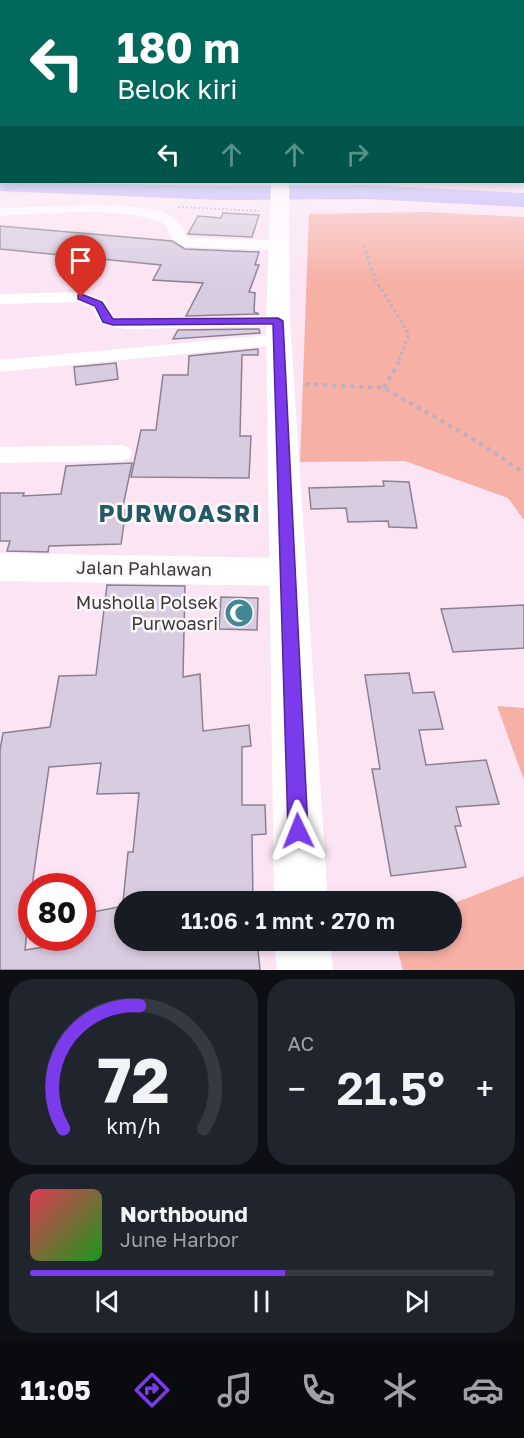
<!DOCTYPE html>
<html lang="id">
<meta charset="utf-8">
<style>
body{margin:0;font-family:"Golos Text",sans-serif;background:#20242c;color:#f1f3f6;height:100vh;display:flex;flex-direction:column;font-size:22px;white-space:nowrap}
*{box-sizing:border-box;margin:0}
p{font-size:20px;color:#9ea1a6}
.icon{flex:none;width:33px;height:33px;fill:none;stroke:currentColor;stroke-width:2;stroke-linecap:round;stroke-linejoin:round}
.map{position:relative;height:970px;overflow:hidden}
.panel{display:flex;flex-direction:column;gap:9px;padding:9px;background:#0d0f14;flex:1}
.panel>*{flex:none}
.banner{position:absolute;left:0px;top:0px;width:525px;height:183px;box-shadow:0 3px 9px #0003;background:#00695c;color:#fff;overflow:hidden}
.speed{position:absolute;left:18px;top:873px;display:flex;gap:12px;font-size:30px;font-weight:700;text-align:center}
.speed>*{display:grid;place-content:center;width:78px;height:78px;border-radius:50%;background:#171b24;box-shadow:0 3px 9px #0003;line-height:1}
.speed .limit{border:9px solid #d22;background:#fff;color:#111}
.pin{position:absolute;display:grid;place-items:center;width:51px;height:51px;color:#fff;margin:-62px -26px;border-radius:50% 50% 50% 0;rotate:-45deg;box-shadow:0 0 6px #0007}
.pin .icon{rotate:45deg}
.me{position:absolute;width:66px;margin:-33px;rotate:358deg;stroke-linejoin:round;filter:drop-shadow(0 0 4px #0008)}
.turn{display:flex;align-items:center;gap:21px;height:126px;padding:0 18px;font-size:27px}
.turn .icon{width:78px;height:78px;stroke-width:2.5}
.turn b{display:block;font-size:42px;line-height:51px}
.lanes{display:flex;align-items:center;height:57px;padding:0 18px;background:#0003;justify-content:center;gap:30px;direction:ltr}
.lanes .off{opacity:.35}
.big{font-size:45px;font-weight:600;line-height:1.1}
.panel .widget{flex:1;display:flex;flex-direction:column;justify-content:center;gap:9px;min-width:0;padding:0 21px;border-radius:24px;background:#20242c}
.panel .dial{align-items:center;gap:0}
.dial svg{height:156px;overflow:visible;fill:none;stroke:#363941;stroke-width:7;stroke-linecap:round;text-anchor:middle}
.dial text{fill:#f1f3f6;stroke:none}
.song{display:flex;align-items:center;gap:18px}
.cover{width:72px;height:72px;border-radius:9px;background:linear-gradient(135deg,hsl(350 70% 55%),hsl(120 70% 35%))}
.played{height:6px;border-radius:3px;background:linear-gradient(90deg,#7c3aed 55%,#363941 55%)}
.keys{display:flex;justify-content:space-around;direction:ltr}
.heat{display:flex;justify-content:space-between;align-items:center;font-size:33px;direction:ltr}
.panel .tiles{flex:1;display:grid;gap:9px;grid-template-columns:1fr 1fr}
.widget:last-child{grid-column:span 2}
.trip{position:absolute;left:114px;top:891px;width:348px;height:60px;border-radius:30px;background:#171b24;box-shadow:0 3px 9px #0003;font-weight:600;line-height:60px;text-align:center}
.menu{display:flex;height:96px;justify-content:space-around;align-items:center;background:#090b0e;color:#9ea1a6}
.menu .icon{width:42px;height:42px}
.menu .current{color:#7c3aed}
.menu b{font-size:27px;color:#f1f3f6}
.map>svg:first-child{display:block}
</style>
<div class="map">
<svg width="524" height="970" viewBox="0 0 524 970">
<rect width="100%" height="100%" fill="#fbe4f4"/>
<path fill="#f6b0a6" d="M425,212L524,217V520L508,498L405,461L300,462L309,214Z
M497,706L524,708V780Z
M524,876V970H403L395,941L452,940V904Z"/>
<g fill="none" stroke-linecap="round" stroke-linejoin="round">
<path fill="#aba2fd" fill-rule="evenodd" d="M0,179L2,182L219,186L368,185L524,193V207L368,199L219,200L0,191Z"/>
</g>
<path fill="#d9cce1" stroke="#8c8093" stroke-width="1.5" d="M223,213L259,215L252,237L188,234L198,216L221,218Z
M0,226L172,241L185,249L259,252L255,265H259L249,292L255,293L254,312L259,314L186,316L203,283L153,280L161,265L0,249Z
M259,329L260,333L173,339L178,330Z
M258,349V355H242L240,436H251L249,478L131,477L141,430H156L163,375H188L189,356Z
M116,363L118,379L76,385L74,367Z
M132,463L122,511L126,510L121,544L49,546L48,552L7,551L10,541H0V493H24L23,496L61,494L66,466Z
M383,481L409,482L417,528L389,527L388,521L348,522L346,508L311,509L309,488L384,486Z
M107,585L185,586L183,677L200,674L203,731L249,725L251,746L242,747V805H265L266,834L252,835L253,902H123L128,852H133L139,793L97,794L101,763L49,767L32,886L25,950L82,941V914L124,906V940H257L260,970H0V750L3,733L50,727L59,676L96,675Z
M221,597L258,598L257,630L219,629Z
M524,605V648L453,652L441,609Z
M409,673L413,693L434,692L443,729L419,730L426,765L486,760L499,804L456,807L461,826H455L466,867L391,876L372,769H380L365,675Z"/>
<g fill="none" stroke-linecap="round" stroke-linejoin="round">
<path stroke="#c2afbc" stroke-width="2" stroke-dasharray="2 2" stroke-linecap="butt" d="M178,207L259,211"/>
<path stroke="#c2afbc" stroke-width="3" stroke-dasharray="3 3" stroke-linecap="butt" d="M363,245L376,281L409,334L398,363"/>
<path stroke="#c2afbc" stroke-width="4" stroke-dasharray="4.5 4.5" stroke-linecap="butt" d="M305,384L384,388L480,443L524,473
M384,388L399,362"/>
<path fill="#fff" fill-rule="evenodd" d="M88,205C111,206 157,204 176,219C183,224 182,233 189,238L278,240L286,245L278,250L185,247L172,239L165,224C119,205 49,214 0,216V208Z
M81,292L105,300L113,316L125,319L278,316L287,321L278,326L125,329L100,324L92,307L79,302L0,304V294Z
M279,334L288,340L286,344L0,372V360Z
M121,445L129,447L132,453L129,459L121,461L0,463V447Z"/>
<path fill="#fff" fill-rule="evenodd" d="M0,553L287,558L299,562L304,572L299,582L287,586L0,581Z"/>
<path fill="#fff" fill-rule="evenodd" d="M271,182H289L290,321L328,902H274L266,321Z
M274,940H330L333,970H277Z"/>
</g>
<linearGradient id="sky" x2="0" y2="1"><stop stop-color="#8fadf0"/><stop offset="0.52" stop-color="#fdf3fa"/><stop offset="1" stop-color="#fdf3fa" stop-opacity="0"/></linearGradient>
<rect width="524" height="283" fill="url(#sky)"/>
<path fill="#7c3aed" stroke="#51269a" stroke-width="1.5" d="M81,294L102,302L113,319L278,318L283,321L308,831L305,838L298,841L291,838L288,831L273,324L113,325L103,322L95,306L78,299V295Z"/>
<defs>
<g id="mosque-disc" transform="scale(1.5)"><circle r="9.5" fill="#438795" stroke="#fcf8fb"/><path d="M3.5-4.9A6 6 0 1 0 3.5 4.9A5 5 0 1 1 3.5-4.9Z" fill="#fff"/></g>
</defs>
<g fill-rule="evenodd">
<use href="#mosque-disc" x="239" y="613"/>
</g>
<g text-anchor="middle" stroke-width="5" stroke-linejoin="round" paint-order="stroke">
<g font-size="18" fill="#40373d" stroke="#fcf8fb">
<text transform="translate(144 569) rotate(1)" y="6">Jalan Pahlawan</text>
</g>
<g font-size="18" fill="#40373d" stroke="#fcf8fb" text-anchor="end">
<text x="218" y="609">Musholla Polsek<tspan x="218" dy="21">Purwoasri</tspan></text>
</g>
<g font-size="24" font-weight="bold" letter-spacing="1.5" fill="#225a65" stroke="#fcf8fb">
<text x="180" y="522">PURWOASRI</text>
</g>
</g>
</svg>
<div class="speed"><div class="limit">80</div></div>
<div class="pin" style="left:81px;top:297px;background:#d93025"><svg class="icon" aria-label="arrive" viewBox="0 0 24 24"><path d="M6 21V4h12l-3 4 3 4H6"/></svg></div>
<svg class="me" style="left:298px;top:831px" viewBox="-20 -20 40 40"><path d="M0-17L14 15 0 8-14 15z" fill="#7c3aed" stroke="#fff" stroke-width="4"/></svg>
<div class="trip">11:06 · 1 mnt · 270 m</div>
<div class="banner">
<div class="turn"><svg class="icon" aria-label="left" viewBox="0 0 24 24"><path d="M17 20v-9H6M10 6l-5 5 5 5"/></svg><div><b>180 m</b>Belok kiri</div></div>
<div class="lanes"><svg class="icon" aria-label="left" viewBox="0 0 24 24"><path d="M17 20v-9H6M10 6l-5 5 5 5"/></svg><svg class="icon off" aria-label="ahead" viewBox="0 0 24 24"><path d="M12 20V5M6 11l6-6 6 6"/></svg><svg class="icon off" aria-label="ahead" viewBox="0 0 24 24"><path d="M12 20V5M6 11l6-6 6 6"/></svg><svg class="icon off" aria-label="right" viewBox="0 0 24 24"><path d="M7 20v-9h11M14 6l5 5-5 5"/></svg></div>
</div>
</div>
<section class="panel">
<div class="tiles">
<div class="widget dial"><svg viewBox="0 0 100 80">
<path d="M14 69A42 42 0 1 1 86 69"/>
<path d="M14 69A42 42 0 0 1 53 6" stroke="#7c3aed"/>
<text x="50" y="56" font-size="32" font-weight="700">72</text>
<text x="50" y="72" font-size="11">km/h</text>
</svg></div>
<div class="widget"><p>AC</p>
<div class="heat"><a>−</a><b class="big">21.5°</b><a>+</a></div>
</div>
<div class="widget">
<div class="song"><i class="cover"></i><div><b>Northbound</b><p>June Harbor</p></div></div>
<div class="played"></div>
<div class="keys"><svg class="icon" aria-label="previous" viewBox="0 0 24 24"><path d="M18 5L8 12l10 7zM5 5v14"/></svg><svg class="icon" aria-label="pause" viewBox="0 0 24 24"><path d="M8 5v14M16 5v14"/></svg><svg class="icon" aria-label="next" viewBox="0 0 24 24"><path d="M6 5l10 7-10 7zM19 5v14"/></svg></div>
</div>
</div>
</section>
<nav class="menu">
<b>11:05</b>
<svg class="icon current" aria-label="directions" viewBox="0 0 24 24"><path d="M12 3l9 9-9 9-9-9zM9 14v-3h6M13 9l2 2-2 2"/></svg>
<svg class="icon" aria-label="music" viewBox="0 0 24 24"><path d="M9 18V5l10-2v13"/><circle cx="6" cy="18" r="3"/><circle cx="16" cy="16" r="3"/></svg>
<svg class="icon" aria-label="phone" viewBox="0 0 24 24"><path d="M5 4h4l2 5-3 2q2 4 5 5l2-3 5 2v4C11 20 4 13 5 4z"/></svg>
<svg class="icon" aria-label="climate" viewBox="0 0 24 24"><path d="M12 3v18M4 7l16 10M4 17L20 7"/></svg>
<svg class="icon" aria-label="car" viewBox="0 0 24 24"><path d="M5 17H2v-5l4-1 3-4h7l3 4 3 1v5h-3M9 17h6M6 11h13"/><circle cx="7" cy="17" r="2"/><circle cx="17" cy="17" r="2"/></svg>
</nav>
